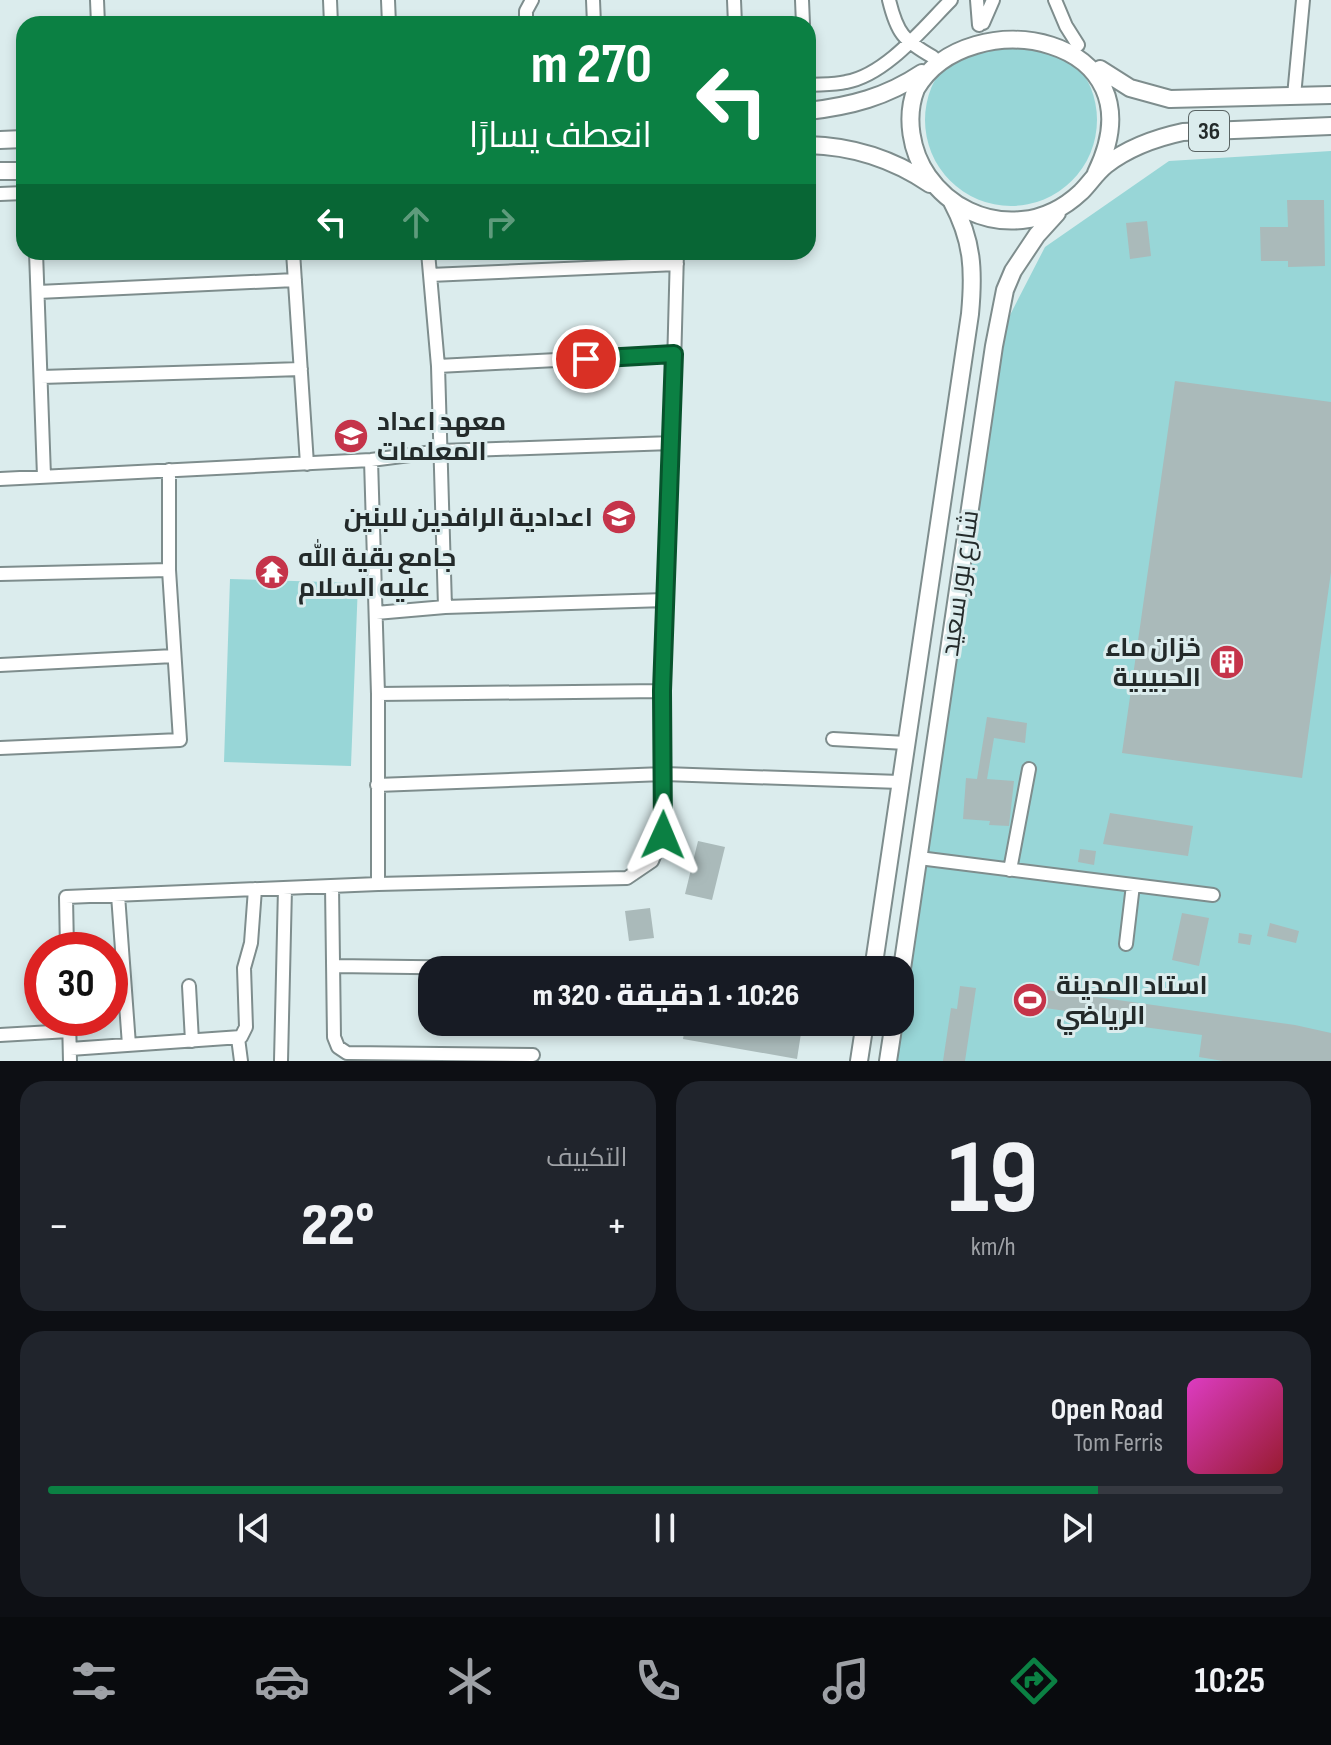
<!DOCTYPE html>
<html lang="ar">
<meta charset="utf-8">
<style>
body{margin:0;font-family:"Sofia Sans Condensed",Cairo,sans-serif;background:#20242c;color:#f1f3f6;direction:rtl;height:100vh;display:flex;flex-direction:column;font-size:30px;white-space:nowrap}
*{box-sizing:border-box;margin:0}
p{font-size:26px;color:#9ea1a6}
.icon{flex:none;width:44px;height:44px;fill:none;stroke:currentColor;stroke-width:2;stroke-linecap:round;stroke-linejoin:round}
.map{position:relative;height:1061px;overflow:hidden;direction:ltr}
.drawer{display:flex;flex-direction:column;gap:20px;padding:20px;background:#0d0f14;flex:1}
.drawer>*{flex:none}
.hud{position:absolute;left:16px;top:16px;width:800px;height:244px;border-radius:24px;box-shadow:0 4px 12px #0003;direction:rtl;background:#0b8043;color:#fff;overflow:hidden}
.speed{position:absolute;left:24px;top:932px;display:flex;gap:16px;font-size:40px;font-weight:700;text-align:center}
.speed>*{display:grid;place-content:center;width:104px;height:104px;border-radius:50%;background:#171b24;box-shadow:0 4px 12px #0003;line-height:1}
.speed .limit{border:12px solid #d22;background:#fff;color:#111}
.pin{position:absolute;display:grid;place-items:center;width:68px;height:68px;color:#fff;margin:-34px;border:4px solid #fff;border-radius:50%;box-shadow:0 2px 8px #0007}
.me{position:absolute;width:88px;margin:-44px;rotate:1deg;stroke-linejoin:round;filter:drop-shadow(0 0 6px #0008)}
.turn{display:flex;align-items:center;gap:28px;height:168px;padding:0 32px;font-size:36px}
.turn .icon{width:104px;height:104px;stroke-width:2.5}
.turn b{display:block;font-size:56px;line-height:68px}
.lanes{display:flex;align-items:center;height:76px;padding:0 32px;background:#0003;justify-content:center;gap:40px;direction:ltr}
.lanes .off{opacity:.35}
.big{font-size:60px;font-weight:800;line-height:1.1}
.drawer .card{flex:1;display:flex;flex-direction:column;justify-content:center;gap:12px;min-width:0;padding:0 28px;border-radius:24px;background:#20242c}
.drawer .dial{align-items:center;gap:0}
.dial b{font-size:104px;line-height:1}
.song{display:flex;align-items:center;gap:24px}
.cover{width:96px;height:96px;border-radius:12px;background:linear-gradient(135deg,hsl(310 70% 55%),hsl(350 70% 35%))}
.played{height:8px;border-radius:4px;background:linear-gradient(90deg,#0b8043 85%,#363941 85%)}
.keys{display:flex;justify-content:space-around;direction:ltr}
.heat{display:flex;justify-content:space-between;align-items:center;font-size:44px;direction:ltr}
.drawer .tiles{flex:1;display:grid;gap:20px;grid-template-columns:1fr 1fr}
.card:last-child{grid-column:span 2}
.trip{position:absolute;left:418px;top:956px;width:496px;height:80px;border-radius:24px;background:#171b24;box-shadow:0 4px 12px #0003;font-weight:800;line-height:80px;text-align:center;direction:rtl}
.menu{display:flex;height:128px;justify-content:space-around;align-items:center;background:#090b0e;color:#9ea1a6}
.menu .icon{width:56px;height:56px}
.menu .current{color:#0b8043}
.menu b{font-size:36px;color:#f1f3f6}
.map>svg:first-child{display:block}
</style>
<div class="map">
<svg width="1331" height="1061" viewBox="0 0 1331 1061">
<rect width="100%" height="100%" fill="#dbeced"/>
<path fill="#98d6d7" d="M925 120a86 86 0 1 1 172 0a86 86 0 1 1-172 0Z
M1331,151V1061H888L900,1022V979L994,346L1045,247L1169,161Z
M230,579L358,583L351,766L224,762Z"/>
<path fill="#aababa" d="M1287,200H1324L1325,266L1288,267V261H1261L1260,227H1288Z
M1147,221L1151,256L1130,259L1126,223Z
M1175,381L1331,402V572L1302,778L1122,753Z
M987,717L1027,723L1025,743L994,738L987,779L1014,781L1009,826L989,825L990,821L963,819L966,778L977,779Z
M1110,813L1193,826L1188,856L1103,844Z
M698,841L725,847L712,900L685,894Z
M1080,849L1096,851L1094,865L1078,862Z
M650,908L654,938L629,941L625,911Z
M1182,913L1209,918L1199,966L1172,960Z
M1270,923L1299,931L1296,943L1267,936Z
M1239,933L1252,935L1250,945L1238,943Z
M960,986L976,988L965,1061H943L951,1008L957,1009Z
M1047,990L1295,1025L1331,1033V1061H1223L1199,1057L1202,1035L1129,1025L1130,1020L1045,1008Z
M686,1022H772L802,1027L797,1059L683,1039Z"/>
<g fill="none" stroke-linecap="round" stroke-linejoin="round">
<g stroke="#7e8d8d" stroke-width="16">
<path id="minor" d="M97,0L98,24
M330,0L331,24
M388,0L389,24
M593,0L594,24
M734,0L735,24
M802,0L803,24
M889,0C897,33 903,40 933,57
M977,0L979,25
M1055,0L1066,26L1078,45
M983,23L993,0
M526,24V11L532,0
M808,85C820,84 834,85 846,82C886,75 924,27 951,0
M1294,96L1303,0
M0,194L24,193
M36,252L44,476
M293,252L307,464
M428,252L438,366L445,607
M430,275L677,264
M38,292L295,280
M438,366L674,354
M41,377L301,369
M371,460L378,694V884
M0,479L371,460L441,451L672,443
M0,574L169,570
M376,613L445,607L665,600
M0,665L174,656
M378,694L662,691
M833,739L906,743
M0,748L180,740L169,570V470
M377,785L664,774L900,782
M919,858L1213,895
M1010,870L1029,769
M332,886L334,1037L338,1047L347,1053L533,1055
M118,895L129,1045
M1126,944L1133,885
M67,950L66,897L378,884L627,878L652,861L663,835L662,691L672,443L677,252
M333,966L578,969
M189,986L192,1041
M69,1018L70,1061
M0,1035L69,1031
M238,1038L241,1061
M70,1049L241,1037L246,1027L244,968L251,943L255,889
M281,1061L285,888"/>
</g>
<g stroke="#7e8d8d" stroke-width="20">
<path id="major" d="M1100,69L1130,88L1170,99L1331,95
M808,111C851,106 886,97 922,73
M0,140L24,139
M808,145C853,146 893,159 930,184
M0,171H24
M1096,173C1164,34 968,0 916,89C905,117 911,152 928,176C949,206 984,224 1022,220C1044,218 1065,207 1081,192C1090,183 1096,173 1106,165C1128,148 1155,138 1183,132L1331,126
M873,970L970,314C974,271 973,241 952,202
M900,982L994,346L1005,290L1013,271L1037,235L1057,213
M859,1061L865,1022
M888,1061L894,1022"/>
</g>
<use href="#minor" stroke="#fff" stroke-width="12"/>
<use href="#major" stroke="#fff" stroke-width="16"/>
</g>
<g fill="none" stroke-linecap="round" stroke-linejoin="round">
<g stroke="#07532c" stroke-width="20">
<path id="route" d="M586,359L674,354L662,691L663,835"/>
</g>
<use href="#route" stroke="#0b8043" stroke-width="14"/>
</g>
<defs>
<g id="school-disc" transform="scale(1.8)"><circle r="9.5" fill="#c5344a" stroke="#dbeced"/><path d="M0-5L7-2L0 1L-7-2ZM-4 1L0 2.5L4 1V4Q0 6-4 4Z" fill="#fff"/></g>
<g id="temple-disc" transform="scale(1.8)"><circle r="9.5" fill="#c5344a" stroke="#dbeced"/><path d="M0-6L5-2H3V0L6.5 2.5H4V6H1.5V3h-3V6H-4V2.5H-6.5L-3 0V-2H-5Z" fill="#fff"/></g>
<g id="building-disc" transform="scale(1.8)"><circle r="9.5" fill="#c5344a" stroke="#dbeced"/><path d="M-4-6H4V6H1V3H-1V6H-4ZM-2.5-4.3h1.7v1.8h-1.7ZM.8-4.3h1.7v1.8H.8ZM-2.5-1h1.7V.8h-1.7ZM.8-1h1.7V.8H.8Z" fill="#fff"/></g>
<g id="stadium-disc" transform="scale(1.8)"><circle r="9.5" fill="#c5344a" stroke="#dbeced"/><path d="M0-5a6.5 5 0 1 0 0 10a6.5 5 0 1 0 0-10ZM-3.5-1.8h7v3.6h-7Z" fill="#fff"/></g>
</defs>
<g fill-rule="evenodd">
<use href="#school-disc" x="351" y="436"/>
<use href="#school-disc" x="619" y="517"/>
<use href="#temple-disc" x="272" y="572"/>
<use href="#building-disc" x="1227" y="662"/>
<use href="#stadium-disc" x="1030" y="1000"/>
</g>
<g text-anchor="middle" stroke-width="6" stroke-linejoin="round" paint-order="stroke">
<rect fill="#dbeced" stroke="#5a6464" stroke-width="2" x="1189" y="111" width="40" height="40" rx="6"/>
<g font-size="24" font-weight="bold" fill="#232a2a">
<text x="1209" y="139">36</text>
</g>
<g font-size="26" font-weight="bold" fill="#232a2a" stroke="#dbeced" text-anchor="start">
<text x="377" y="430">معهد اعداد<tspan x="377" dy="30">المعلمات</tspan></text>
<text x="593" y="526" text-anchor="end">اعدادية الرافدين للبنين</text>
<text x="298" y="566">جامع بقية الله<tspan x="298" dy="30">عليه السلام</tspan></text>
<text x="1201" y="656" text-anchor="end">خزان ماء<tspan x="1201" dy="30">الحبيبية</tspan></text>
<text x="1056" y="994">استاد المدينة<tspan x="1056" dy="30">الرياضي</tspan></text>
</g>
<g font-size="26" fill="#232a2a" stroke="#dbeced">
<text transform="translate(959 583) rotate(-82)" y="9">شارع بور سعيد</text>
</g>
</g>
</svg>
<div class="speed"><div class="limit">30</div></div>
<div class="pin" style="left:586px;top:359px;background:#d93025"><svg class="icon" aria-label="arrive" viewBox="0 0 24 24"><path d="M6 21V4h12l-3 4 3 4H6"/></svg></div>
<svg class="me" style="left:663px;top:835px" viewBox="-20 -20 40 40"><path d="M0-17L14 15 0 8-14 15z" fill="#0b8043" stroke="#fff" stroke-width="4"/></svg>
<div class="trip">10:26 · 1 دقيقة · 320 m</div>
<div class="hud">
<div class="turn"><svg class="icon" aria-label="left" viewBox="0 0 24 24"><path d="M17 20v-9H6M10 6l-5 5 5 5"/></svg><div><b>270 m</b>انعطف يسارًا</div></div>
<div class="lanes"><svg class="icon" aria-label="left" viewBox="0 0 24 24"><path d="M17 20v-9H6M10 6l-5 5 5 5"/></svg><svg class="icon off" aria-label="ahead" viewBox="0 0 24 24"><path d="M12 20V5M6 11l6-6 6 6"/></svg><svg class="icon off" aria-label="right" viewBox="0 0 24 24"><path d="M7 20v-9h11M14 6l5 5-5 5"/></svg></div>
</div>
</div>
<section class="drawer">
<div class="tiles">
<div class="card dial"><b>19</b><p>km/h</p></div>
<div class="card"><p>التكييف</p>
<div class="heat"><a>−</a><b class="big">22°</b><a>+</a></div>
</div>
<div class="card">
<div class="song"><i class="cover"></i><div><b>Open Road</b><p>Tom Ferris</p></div></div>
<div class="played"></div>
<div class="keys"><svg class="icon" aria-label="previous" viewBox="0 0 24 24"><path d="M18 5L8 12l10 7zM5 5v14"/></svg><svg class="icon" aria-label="pause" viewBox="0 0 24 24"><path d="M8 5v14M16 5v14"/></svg><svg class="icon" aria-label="next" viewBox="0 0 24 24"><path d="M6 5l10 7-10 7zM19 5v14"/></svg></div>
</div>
</div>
</section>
<nav class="menu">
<b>10:25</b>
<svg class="icon current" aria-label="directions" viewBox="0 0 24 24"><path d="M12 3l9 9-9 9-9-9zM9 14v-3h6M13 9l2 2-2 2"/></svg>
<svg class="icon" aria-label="music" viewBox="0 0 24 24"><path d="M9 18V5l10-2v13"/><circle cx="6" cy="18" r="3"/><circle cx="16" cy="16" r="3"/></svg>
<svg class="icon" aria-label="phone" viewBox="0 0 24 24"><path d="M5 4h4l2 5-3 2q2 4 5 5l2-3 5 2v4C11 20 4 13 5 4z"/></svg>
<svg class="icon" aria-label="climate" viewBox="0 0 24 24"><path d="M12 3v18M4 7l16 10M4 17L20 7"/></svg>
<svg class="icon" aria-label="car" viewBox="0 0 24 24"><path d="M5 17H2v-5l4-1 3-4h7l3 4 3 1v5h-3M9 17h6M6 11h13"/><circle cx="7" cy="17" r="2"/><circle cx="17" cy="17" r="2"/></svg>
<svg class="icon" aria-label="filters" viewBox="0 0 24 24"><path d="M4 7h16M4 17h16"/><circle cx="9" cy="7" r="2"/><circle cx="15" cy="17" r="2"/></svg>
</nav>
